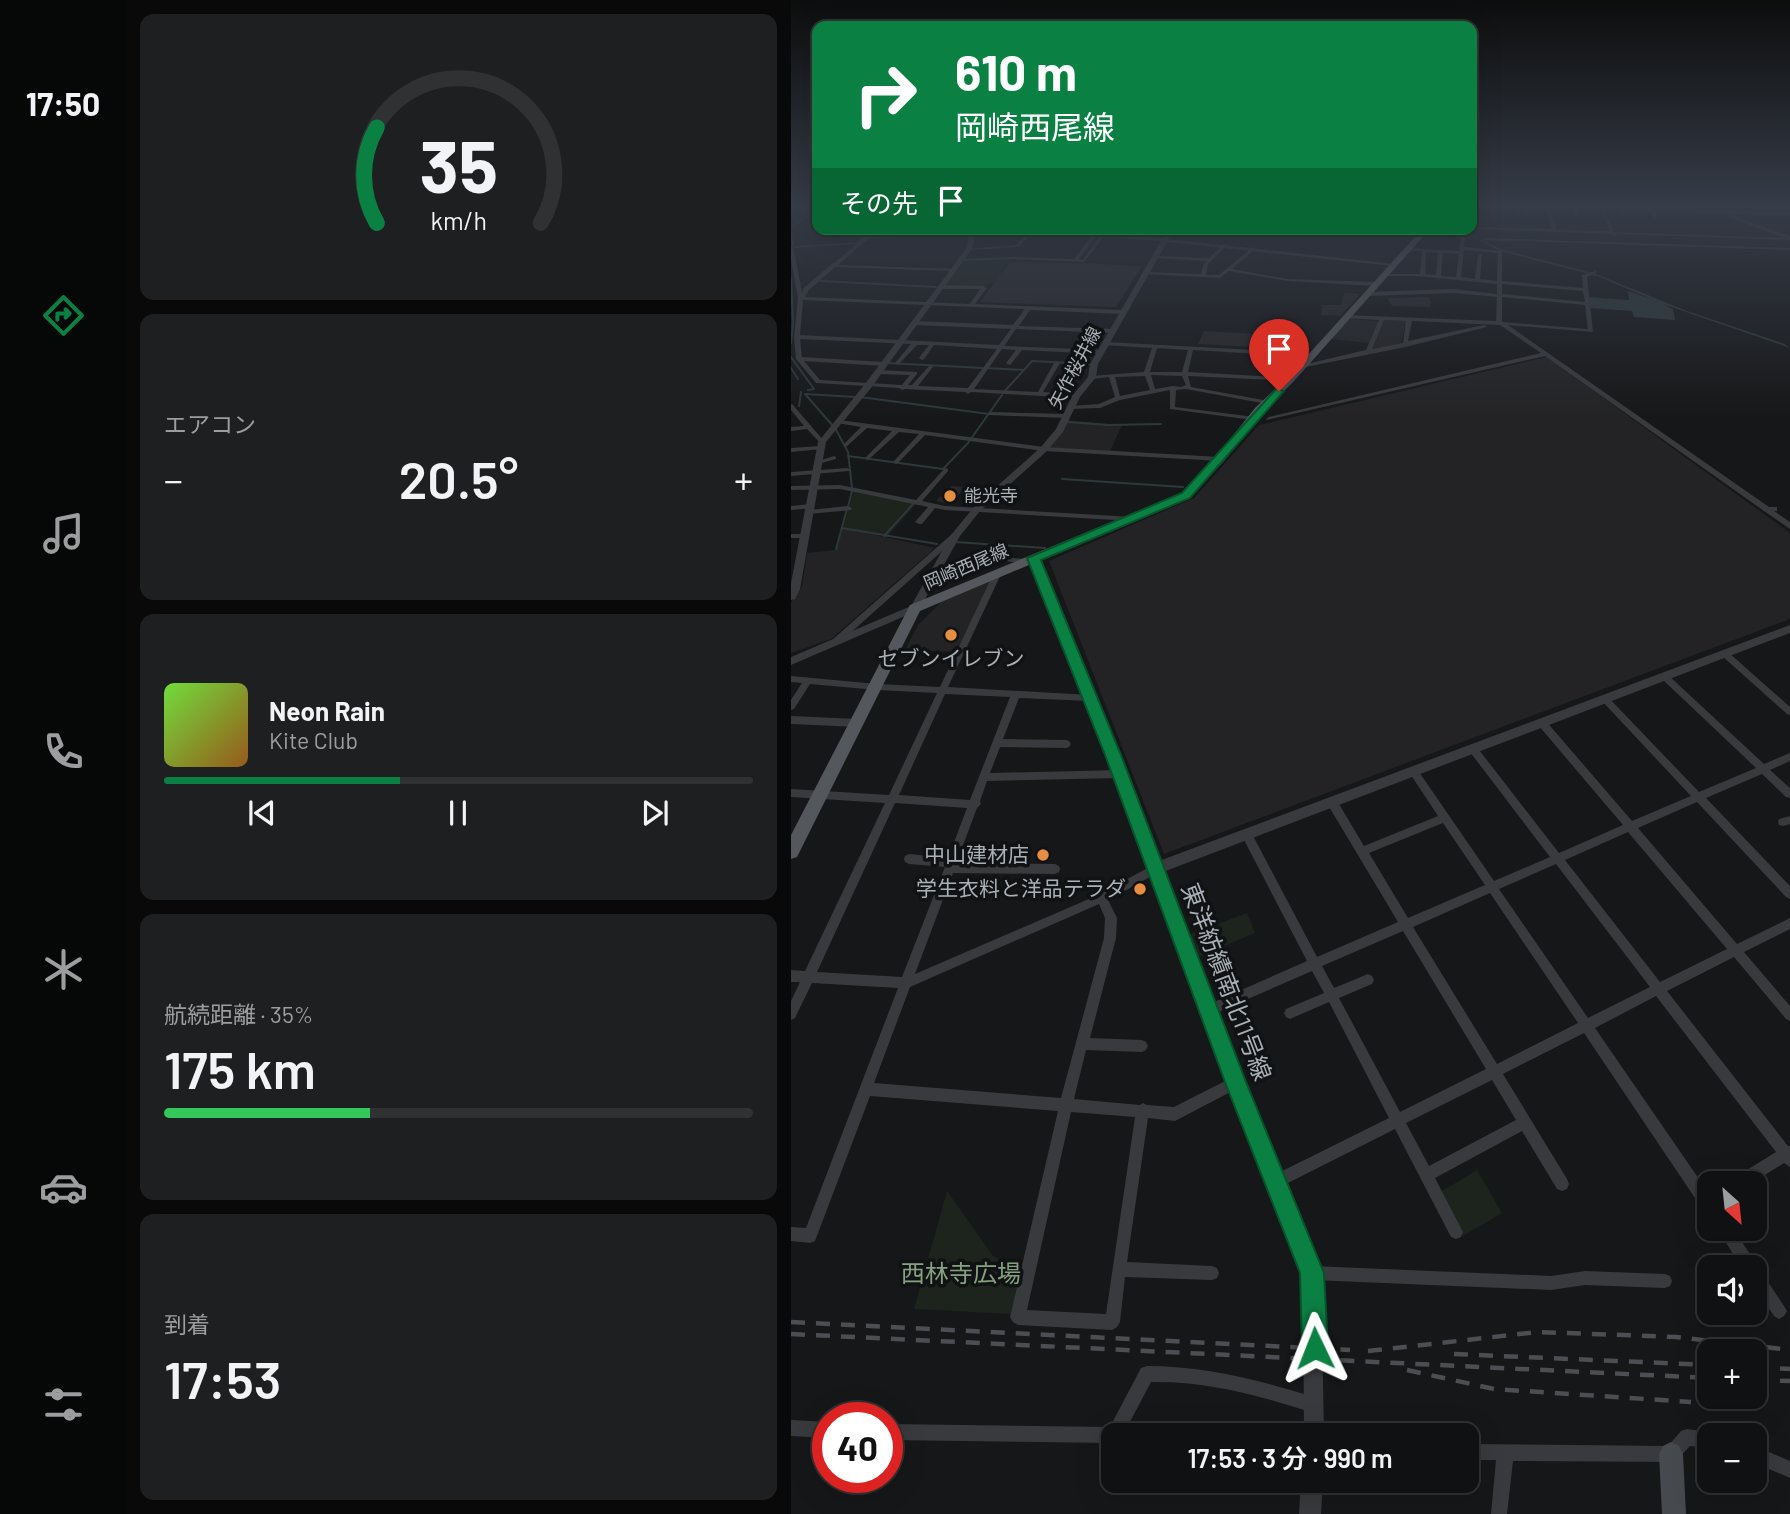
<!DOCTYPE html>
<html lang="ja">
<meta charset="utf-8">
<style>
body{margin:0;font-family:Barlow,"Noto Sans JP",sans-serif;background:#1e1f20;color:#f1f3f6;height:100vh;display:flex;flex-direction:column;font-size:26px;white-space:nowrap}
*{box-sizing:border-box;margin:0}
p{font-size:23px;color:#9c9d9f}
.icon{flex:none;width:38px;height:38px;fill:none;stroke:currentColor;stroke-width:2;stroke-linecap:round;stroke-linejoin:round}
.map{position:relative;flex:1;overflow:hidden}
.details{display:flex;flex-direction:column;gap:14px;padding:14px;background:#09090a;width:665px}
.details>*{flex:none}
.banner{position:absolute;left:21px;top:21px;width:665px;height:214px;border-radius:14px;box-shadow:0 7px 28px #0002,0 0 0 2px #303132;background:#0b8043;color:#fff;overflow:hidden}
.needle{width:46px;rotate:153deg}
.buttons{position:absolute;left:906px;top:1171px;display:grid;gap:14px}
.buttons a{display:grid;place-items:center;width:70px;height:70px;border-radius:14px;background:#101112;box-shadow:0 7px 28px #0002,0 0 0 2px #303132;font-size:35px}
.speed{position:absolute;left:21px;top:1402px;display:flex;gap:14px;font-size:35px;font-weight:700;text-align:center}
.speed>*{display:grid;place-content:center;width:91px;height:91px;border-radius:50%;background:#101112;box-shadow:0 7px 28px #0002,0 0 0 2px #303132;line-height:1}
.speed .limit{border:10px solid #d22;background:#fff;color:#111}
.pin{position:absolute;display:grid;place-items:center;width:60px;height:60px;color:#fff;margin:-72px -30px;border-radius:50% 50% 50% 0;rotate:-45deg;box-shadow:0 0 7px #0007}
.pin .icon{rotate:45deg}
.me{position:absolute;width:77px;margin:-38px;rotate:358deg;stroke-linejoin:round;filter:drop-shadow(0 0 5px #0008)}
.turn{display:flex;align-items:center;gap:24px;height:147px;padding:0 28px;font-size:32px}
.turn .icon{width:91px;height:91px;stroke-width:2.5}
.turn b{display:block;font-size:49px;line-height:60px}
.then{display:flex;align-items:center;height:66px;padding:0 28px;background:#0003;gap:14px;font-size:26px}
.big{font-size:52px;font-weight:600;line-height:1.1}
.details .widget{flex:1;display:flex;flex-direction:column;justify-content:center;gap:10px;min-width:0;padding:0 24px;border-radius:14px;background:#1e1f20}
.details .dial{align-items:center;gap:0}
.dial svg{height:182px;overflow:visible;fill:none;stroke:#303132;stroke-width:7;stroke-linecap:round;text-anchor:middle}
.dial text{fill:#f1f3f6;stroke:none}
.song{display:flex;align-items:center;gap:21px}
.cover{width:84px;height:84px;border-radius:10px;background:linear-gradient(135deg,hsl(100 70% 55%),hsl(30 70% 35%))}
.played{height:7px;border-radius:4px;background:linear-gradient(90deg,#0b8043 40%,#303132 40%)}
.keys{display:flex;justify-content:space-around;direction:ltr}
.heat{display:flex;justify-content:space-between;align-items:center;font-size:38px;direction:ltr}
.charge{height:10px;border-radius:5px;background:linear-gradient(90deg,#34c759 35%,#303132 0)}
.trip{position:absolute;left:310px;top:1423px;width:378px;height:70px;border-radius:14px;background:#101112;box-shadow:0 7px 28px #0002,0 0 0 2px #303132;font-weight:600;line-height:70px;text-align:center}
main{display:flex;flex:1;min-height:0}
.dock{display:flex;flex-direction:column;width:126px;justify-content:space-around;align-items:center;background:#060707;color:#9c9d9f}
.dock .icon{width:49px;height:49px}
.dock .selected{color:#0b8043}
.dock b{font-size:32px;color:#f1f3f6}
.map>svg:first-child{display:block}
</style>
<main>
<nav class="dock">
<b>17:50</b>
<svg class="icon selected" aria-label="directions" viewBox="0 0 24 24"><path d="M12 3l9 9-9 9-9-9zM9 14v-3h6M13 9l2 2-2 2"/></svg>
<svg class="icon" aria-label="music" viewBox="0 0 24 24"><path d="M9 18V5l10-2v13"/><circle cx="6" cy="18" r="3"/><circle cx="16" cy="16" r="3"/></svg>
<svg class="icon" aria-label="phone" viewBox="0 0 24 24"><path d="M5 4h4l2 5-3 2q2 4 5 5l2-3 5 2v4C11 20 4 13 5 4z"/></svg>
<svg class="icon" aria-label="climate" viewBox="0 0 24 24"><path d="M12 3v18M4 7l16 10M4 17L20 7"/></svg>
<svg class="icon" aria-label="car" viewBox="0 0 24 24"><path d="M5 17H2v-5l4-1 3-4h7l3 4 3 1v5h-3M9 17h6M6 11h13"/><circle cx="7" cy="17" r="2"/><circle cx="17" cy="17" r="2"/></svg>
<svg class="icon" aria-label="filters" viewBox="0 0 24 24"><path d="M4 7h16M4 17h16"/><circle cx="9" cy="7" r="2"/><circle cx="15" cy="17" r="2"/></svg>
</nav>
<section class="details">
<div class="widget dial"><svg viewBox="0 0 100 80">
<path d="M14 69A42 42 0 1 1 86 69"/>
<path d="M14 69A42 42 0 0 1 14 27" stroke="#0b8043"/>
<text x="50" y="56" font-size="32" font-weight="700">35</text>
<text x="50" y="72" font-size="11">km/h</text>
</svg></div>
<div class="widget"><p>エアコン</p>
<div class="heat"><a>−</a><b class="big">20.5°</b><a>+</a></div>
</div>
<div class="widget">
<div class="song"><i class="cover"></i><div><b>Neon Rain</b><p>Kite Club</p></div></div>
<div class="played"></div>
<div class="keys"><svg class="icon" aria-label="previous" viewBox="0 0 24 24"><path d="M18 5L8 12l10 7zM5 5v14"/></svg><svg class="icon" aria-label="pause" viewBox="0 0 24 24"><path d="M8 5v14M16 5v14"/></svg><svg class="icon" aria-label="next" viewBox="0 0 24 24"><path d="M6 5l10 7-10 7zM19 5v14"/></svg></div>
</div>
<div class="widget"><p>航続距離 · 35%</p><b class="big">175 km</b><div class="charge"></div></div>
<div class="widget"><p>到着</p><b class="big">17:53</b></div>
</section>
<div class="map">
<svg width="999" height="1514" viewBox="0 0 999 1514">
<rect width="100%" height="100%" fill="#161718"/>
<path fill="#232325" d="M557,319L590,321L578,343L538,339Z
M593,320L615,321L610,344L579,349Z
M756,357L999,533V619L373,854L258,561L403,498L468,425Z
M275,420L331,425L318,453L255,447Z
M52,528L144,548L40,639L0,653V602L11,586L16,553L44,550Z
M201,579L167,652L114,650L127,625L153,599Z"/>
<path fill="#1d231d" d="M219,259L210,272L245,273L238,284L198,283L194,287L154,286L173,261Z
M63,490L126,503L97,536L52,528Z
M456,913L464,933L408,957L397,935Z
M686,1170L711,1213L672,1236L648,1193Z
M156,1191L202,1256L230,1269L220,1314L123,1309Z"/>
<path fill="#2d383b" d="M668,229L709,249L805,274L896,311L994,344L999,348L872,304L882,309L884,320L843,317L841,311L797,308L795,297L838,300L837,291L863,300L806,276L709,251Z"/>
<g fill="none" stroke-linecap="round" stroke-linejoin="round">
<path stroke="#2d383b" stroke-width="2" d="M962,207L982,212
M0,227L11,220L16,207
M0,234L2,245
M66,243L82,229
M3,247L66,243
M0,278L2,321
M30,281L145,287
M13,289L42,264
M0,343L2,323
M0,357L23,389L17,390
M96,363L192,368
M0,368L7,379
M195,368L233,370
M212,393L241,361L300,364
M14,394L64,397
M14,394L42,426
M69,397L198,414
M8,406L10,392
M277,422L317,425L370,424
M44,428L57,452L61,488
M57,456L152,469L177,443L211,395
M271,479L392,487
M57,507L61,491
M51,528L146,544
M93,536L123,503
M164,542L254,548
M45,549L56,509"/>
</g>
<path fill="#272729" d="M219,262L296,263L351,266L325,307L189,302Z
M553,293L569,294L549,316L530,315L531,305H550Z
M638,297L640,302L639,307L601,306L596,298Z
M413,331L503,336L499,349L407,344Z
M161,486L175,487L159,504L145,501Z"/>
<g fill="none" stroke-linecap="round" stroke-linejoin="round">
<path fill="#383a3d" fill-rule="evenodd" d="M699,207H703V212H699Z
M724,207H728L730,214H726Z
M732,207H736L738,214H734Z
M754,207H758L766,230L819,231L808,207H812L823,232L999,238V240L825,234V236L823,237L820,234L681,229V227L761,229Z
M781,207H785L788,216H784Z
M830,208L832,209L836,218L832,217L828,209Z
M861,208L863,209L867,219L863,218L859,209Z
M83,229H88L80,236L174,229L184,230L77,239L47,265L163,269L165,271L44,267L18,290L14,297L179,304L189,289H150L147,287L150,285L193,286L196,288L184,304L332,310L335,312L332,314L239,310L228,326L321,329L324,331L321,333L225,329L213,346L310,350L313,352L310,354L231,350L220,364L218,365L215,363L225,350L211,349L183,389L247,392L263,363L266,361L269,363L252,392L287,395V397L285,398L180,392L177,394L174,392L114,389L111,390L108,388L25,383L5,359L3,337L7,298L0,259V246L2,247L11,292L14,288ZM12,300L234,309L222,325L123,321L120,323L123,325L220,329L208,345L9,335ZM9,339L120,344L104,363L107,365L126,345H138L128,358L131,360L133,359L143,345L206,349L177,388L127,386L142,367L139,365L121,385H117L126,374V372L86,370L83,372L86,374L119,375L111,385L29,380L13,361L93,366L96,364L93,362L11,357Z
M240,229H245L228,247L178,250L176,249L225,245Z
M302,234L306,235L288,259L292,260L310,234L314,235L293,262L221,259L170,261L168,260L170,259L221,257L283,259Z
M672,236L674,237L673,247L711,251V281L792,288L791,275L805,271V273L796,277L802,332L717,325L978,507H986V511H973L754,356L476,420L475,419L478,417L750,353L709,325L621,321L617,341L693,325L696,327L614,347L510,368L507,366L575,350L588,320L552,318V316L554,315L705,321L706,297L663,293L576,296L573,294L576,292L663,289L706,294V284L626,276H591L589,275L591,274H629L631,251L616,250L614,248L668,251L670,237ZM673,250L707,253L706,281L689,279L691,255L689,254L687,255L684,279L670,277ZM635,252L647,253L645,275L634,274ZM652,253L668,254L665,277L650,276ZM711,284L792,291L794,302L711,294ZM711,297L794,305L797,329L711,322ZM593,320L615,321L612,343L581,349Z
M694,238L999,248V250L692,240Z
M432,244L436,245L417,264L415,275H428L462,247L464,249L441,269L497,279L584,282L587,284L584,286L497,281L438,271L429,278L354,274L352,273L354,272L410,274L413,264L415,261L365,258L363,257L365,256L418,258Z
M315,342L520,353L523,355L520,357L402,350L397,372L502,378V380L500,381L397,376L400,387L478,401V403L476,404L395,389L385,390L384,407L464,417V419L462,420L379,409V390L329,400L309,408L277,409L276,408L279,406L308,404L324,397L318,377L301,379L298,377L299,376L353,372L361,348L313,345V343ZM366,348L397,350L391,372H359ZM360,375L391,376L395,385L390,387L382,386L364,389ZM354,376L359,390L329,396L324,377Z
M0,404L2,405L33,441V443H29L16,429L0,431V427L13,426L0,410Z
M200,412L275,414L278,416L275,418L198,415L197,414Z
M48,420L253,447L429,457L432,459L429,461L253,451L134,435L107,463L105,464L102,462L103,461L128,434L108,432L77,460L74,458L101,431L76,428L55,447L52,445L70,427L46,423L45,422Z
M29,446L32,448L31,449L0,452V448Z
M43,456L45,457V459L27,464L24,462Z
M56,468L58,469V471L0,476V472Z
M155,468L157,469V471L131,501L154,506L342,517L346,519L342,521L154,510L144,508L131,524H128L124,522L137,507L49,489L0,490V486L49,485L125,500L153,469Z
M19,504L23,506L22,508L0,510V506Z
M57,506L61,508L60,510L18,514L14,512L18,510Z
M0,534H13L17,536L13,538H0Z
M161,534H164L168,536L47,644H41L40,642L41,640Z
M183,555L235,559L239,561L235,563L186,559H183Z
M207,569L211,572L157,687L299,695L304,698L299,701L228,698L212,739L275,740L278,741L280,744L278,747L275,748L209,747L199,773L329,770L332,771L334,774L332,777L329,778L196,781L189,801L190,804L186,808L166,861L167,863L264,864L268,866L269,869L268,872L264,874L162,873L124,974L307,895L364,864L368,866L369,869L368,872L317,900L326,918L325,938L299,1038L351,1040L355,1042L357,1046L355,1050L351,1052L295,1050L283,1099L349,1105L352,1103L356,1105L383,1107L444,1076L449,1077L450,1082L449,1087L384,1121L357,1118L336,1262L421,1266L426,1268L428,1273L426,1278L421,1280L334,1277L329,1322L326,1327L321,1330L227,1325L222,1322L219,1317L267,1111L79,1096L24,1241L19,1243L0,1241V1227L15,1228L107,988L21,983L4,1018L0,1020V1001L9,982H0V970L14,971L94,803L0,797V789L98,795L146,693L86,690L19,684L3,709L0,710V700L11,683L0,682V676L86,684L149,687L203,572ZM154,694L219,697L179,800L108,795ZM104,803L176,808L157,858L118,854L114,856L113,859L114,862L118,864L154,867L111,977L26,972ZM308,904L314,918L313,938L270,1098L83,1083L119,987ZM280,1112L344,1117L315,1314L236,1310Z
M934,651L937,652L999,707V715L996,714L931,656L930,654L931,652Z
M874,674L877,675L973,764L999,753V761L979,770L999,788V798L995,797L971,774L915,798L999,886V899L995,897L906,802L847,828L946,944L999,918V929L953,952L999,1006V1021L995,1019L943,957L876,991L997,1146H999V1167L993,1163L961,1183H941L943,1178L985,1152L865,996L804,1028L919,1195V1215L914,1213L793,1033L712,1074L776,1179L778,1184L776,1189L771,1191L766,1189L731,1131L644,1178L672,1232L670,1237L665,1239L660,1237L604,1129L489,1187L484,1189L479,1187L477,1182L479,1177L598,1118L538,1002L499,1019L495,1017L493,1013L495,1009L533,993L521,971L418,1016L414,1014L412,1010L414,1006L516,961L452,838L451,835L452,832L456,831L460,832L526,957L607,922L537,805L536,802L537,799L541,798L545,799L573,846L647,816L618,772L620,769H626L703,881L759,857L679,752L677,749L679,746H685L768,853L832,825L748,726L746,723L748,720H754L841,821L900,796L811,701L809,699L811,697H817L908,792L965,768L871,679L870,677L871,675ZM652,823L694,885L617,918L578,853ZM837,832L936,949L869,982L774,860ZM765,864L859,987L797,1018L708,889ZM699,893L787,1023L706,1064L622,927ZM612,931L695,1069L609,1112L548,998L581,984L583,980L581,976L577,974L543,988L531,966ZM701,1080L725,1120L638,1166L615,1123Z
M0,716L67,719L72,723L67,727L0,724Z
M999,816V824L992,826L988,825L987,822L988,819Z
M926,1228H942L964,1262L966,1268L969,1270L993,1306L996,1311L993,1316L988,1319L983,1316L964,1288V1267H950Z
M521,1266L760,1276L794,1271L874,1274L879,1276L881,1281L879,1286L874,1288L794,1285L760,1290L521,1280L516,1278L514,1273L516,1268Z
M356,1366C414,1366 468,1380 523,1397L529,1399L531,1405L529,1411L523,1413C470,1396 417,1381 360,1382L332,1435H322V1443L96,1440V1424L319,1427L350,1368Z
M0,1420L37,1422V1438L0,1436Z
M896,1429L919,1432L925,1435H919V1448L899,1446L886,1460L880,1462L722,1461L716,1514H700L705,1460H676V1444L877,1446L890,1431Z
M964,1446L999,1461V1478L964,1463Z"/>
<path fill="#383a3d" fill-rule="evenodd" d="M789,207L999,212V216L938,214L999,236V240L935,216L936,214Z
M180,229H186L181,249L80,388L35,442L9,589L4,599L0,600V583L27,442L74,384L175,249Z
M206,229H239L372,238L377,229H383L377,239L604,264L601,266L376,242L307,364L305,377L289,397L272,432L256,451L189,511L169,536L128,610L0,665V657L120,606L160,535L183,507L250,447L265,429L281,396L297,377L299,364L370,241Z
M976,506L999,522V529L973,511L971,509Z
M243,555L248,558L328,755L368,861L999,625V633L372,872L452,1082L530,1273L533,1435H513L512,1273L436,1082L316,755L238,558Z
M510,1480H532L530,1514H508Z"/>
<path fill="#46494d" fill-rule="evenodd" d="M880,1442L888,1446L892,1454L895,1514H871L868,1454L872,1446Z"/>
<path fill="#54575c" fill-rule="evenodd" d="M631,229H639L503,381L472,412L433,461L399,497L129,611L6,857L0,859V835L119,605L391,493L425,457L464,408L497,377Z"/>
<path stroke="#4b4e52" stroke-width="4.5" stroke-dasharray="14 11" stroke-linecap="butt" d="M0,1322L559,1350
M0,1334L919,1378
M577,1351L747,1332L885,1337L999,1350
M663,1354L919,1365
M964,1367L999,1369
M616,1370L703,1389L900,1402
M964,1380L999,1381"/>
</g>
<linearGradient id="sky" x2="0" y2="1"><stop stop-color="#0c0d0d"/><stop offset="0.49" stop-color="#363c48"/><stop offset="1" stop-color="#363c48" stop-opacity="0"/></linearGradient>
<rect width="999" height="419" fill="url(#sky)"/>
<path fill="#0b8043" stroke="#07532c" stroke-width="2" d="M485,389L493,391L399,498L250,560L330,755L455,1082L533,1273L537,1348L533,1357L524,1360L515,1357L511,1348L509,1273L434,1082L314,755L236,558L391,493Z"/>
<g fill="#e68e41" stroke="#111213" stroke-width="2.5">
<circle cx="159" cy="496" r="7"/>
<circle cx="160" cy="635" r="7"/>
<circle cx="252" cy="855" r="7"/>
<circle cx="349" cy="889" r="7"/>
</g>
<g text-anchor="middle" stroke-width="7" stroke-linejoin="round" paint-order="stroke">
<g font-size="18" fill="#a9b0b7" stroke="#111213">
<text transform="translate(284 368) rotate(-62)" y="6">矢作桜井線</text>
<text transform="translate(175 567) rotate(-23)" y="6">岡崎西尾線</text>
</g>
<g font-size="18" fill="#a9b0b7" stroke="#111213" text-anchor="start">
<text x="173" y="502">能光寺</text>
</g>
<g font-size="21" fill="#a9b0b7" stroke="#111213" text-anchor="end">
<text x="160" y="666" text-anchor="middle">セブンイレブン</text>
<text x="238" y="862">中山建材店</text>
<text x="335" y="896">学生衣料と洋品テラダ</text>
</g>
<g font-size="24" fill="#a9b0b7" stroke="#111213">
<text transform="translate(435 982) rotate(69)" y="8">東洋紡績南北11号線</text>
</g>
<g font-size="24" fill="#86a182" stroke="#111213">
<text x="170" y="1282">西林寺広場</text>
</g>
</g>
</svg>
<div class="buttons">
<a><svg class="needle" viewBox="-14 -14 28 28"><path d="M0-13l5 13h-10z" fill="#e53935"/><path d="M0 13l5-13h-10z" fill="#9c9d9f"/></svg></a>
<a><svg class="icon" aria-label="sound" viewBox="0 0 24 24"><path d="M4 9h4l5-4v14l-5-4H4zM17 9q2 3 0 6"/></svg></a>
<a>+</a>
<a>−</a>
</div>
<div class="speed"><div class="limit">40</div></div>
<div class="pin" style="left:488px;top:391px;background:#d93025"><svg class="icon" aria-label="arrive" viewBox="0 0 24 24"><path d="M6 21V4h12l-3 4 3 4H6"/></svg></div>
<svg class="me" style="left:524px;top:1348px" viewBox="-20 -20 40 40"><path d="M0-17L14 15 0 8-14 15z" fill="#0b8043" stroke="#fff" stroke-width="4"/></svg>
<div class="trip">17:53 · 3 分 · 990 m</div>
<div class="banner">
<div class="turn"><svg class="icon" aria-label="right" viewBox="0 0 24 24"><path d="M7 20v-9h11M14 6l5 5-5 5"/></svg><div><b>610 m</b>岡崎西尾線</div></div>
<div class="then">その先<svg class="icon" aria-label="arrive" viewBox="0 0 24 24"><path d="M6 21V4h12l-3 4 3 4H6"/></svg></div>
</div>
</div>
</main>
